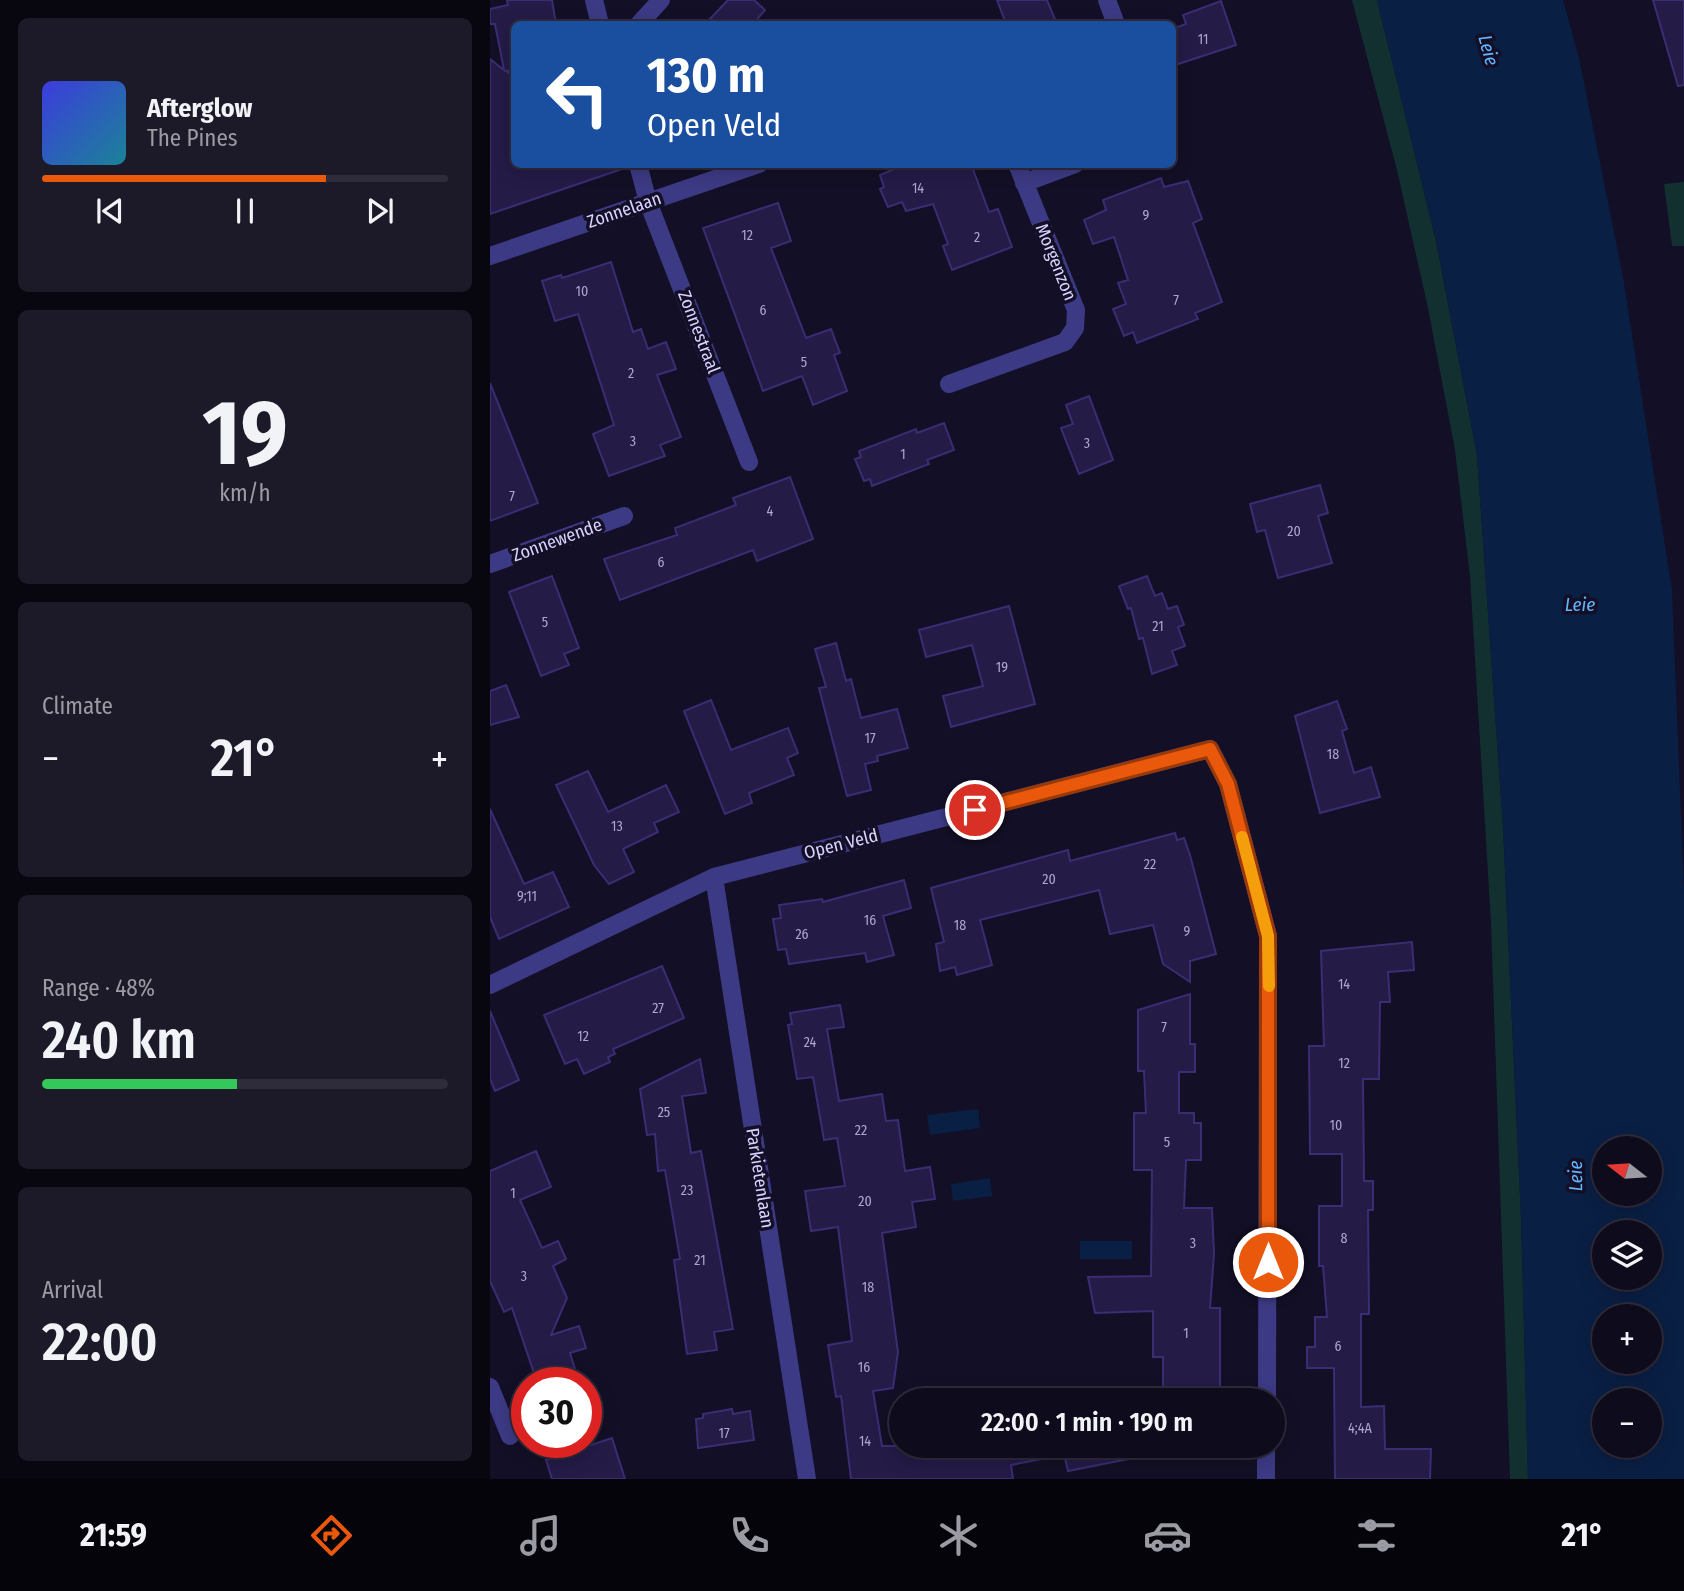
<!DOCTYPE html>
<meta charset="utf-8">
<style>
body{margin:0;font-family:"Fira Sans Condensed",sans-serif;background:#1c1929;color:#f1f3f6;height:100vh;display:flex;flex-direction:column;font-size:26px;white-space:nowrap}
*{box-sizing:border-box;margin:0}
p{font-size:23px;color:#9b9ba3}
.icon{flex:none;width:38px;height:38px;fill:none;stroke:currentColor;stroke-width:2;stroke-linecap:round;stroke-linejoin:round}
.map{position:relative;flex:1;overflow:hidden}
.details{display:flex;flex-direction:column;gap:18px;padding:18px;background:#08060f;width:490px}
.details>*{flex:none}
.top-card{position:absolute;left:21px;top:21px;width:665px;height:147px;border-radius:10px;box-shadow:0 4px 18px #0003,0 0 0 2px #2e2b3b;background:#1a4fa0;color:#fff;overflow:hidden}
.needle{width:46px;rotate:287deg}
.fabs{position:absolute;left:1102px;top:1136px;display:grid;gap:14px}
.fabs a{display:grid;place-items:center;width:70px;height:70px;border-radius:50%;background:#0e0b1c;box-shadow:0 4px 18px #0003,0 0 0 2px #2e2b3b;font-size:35px}
.speed{position:absolute;left:21px;top:1367px;display:flex;gap:14px;font-size:35px;font-weight:700;text-align:center}
.speed>*{display:grid;place-content:center;width:91px;height:91px;border-radius:50%;background:#0e0b1c;box-shadow:0 4px 18px #0003,0 0 0 2px #2e2b3b;line-height:1}
.speed .limit{border:10px solid #d22;background:#fff;color:#111}
.pin{position:absolute;display:grid;place-items:center;width:60px;height:60px;color:#fff;margin:-30px;border:4px solid #fff;border-radius:50%;box-shadow:0 2px 7px #0007}
.me{position:absolute;width:77px;margin:-38px;rotate:0deg;stroke-linejoin:round;filter:drop-shadow(0 0 5px #0008)}
.turn{display:flex;align-items:center;gap:24px;height:147px;padding:0 21px;font-size:32px}
.turn .icon{width:91px;height:91px;stroke-width:2.5}
.turn b{display:block;font-size:49px;line-height:60px}
.big{font-size:52px;font-weight:600;line-height:1.1}
.details .widget{flex:1;display:flex;flex-direction:column;justify-content:center;gap:10px;min-width:0;padding:0 24px;border-radius:10px;background:#1c1929}
.details .dial{align-items:center;gap:0}
.dial b{font-size:91px;line-height:1}
.song{display:flex;align-items:center;gap:21px}
.cover{width:84px;height:84px;border-radius:10px;background:linear-gradient(135deg,hsl(240 70% 55%),hsl(190 70% 35%))}
.played{height:7px;border-radius:4px;background:linear-gradient(90deg,#ea580c 70%,#2e2b3b 70%)}
.keys{display:flex;justify-content:space-around;direction:ltr}
.heat{display:flex;justify-content:space-between;align-items:center;font-size:38px;direction:ltr}
.charge{height:10px;border-radius:5px;background:linear-gradient(90deg,#34c759 48%,#2e2b3b 0)}
.trip{position:absolute;left:399px;top:1388px;width:396px;height:70px;border-radius:35px;background:#0e0b1c;box-shadow:0 4px 18px #0003,0 0 0 2px #2e2b3b;font-weight:600;line-height:70px;text-align:center}
.menu{display:flex;height:112px;justify-content:space-around;align-items:center;background:#06040b;color:#9b9ba3}
.menu .icon{width:49px;height:49px}
.menu .current{color:#ea580c}
.menu b{font-size:32px;color:#f1f3f6}
main{display:flex;flex:1;min-height:0}
.map>svg:first-child{display:block}
</style>
<main>
<section class="details">
<div class="widget">
<div class="song"><i class="cover"></i><div><b>Afterglow</b><p>The Pines</p></div></div>
<div class="played"></div>
<div class="keys"><svg class="icon" aria-label="previous" viewBox="0 0 24 24"><path d="M18 5L8 12l10 7zM5 5v14"/></svg><svg class="icon" aria-label="pause" viewBox="0 0 24 24"><path d="M8 5v14M16 5v14"/></svg><svg class="icon" aria-label="next" viewBox="0 0 24 24"><path d="M6 5l10 7-10 7zM19 5v14"/></svg></div>
</div>
<div class="widget dial"><b>19</b><p>km/h</p></div>
<div class="widget"><p>Climate</p>
<div class="heat"><a>−</a><b class="big">21°</b><a>+</a></div>
</div>
<div class="widget"><p>Range · 48%</p><b class="big">240 km</b><div class="charge"></div></div>
<div class="widget"><p>Arrival</p><b class="big">22:00</b></div>
</section>
<div class="map">
<svg width="1194" height="1479" viewBox="0 0 1194 1479">
<rect width="100%" height="100%" fill="#130f26"/>
<path fill="#12302f" d="M862,0H887L946,241L987,455L1013,827L1031,1217L1038,1479H1020L1001,923L980,576L965,450L938,308L907,170Z
M1194,182V246H1182L1174,184Z"/>
<path fill="#0a1f44" fill-rule="evenodd" d="M887,0H1073L1089,58L1133,277L1182,590L1194,891V1479H1038L1031,1217L1013,827L987,455L946,241ZM1115,1148H1160V1194H1115ZM1115,1232H1160V1278H1115ZM1115,1316H1160V1362H1115ZM1115,1400H1160V1446H1115Z
M488,1109L490,1128L440,1135L437,1115Z
M500,1178L502,1196L463,1201L461,1184Z
M590,1241H642V1259H590Z
M659,1446H705V1458H659Z"/>
<path fill="#241b47" stroke="#3b2d73" stroke-width="2" d="M17,0H62L66,24H24V70L16,71L24,77V164H135V168L0,214V59L14,70L5,24H0V9L18,5Z
M238,0H264L275,10L263,24H215Z
M507,0H557L567,24H516Z
M1163,0H1194V85L1188,86Z
M731,1L746,45L682,66V29L696,24L693,15Z
M416,164H481L499,212L508,209L522,247L462,270L453,246L458,244L443,204L416,211L412,202L398,207L390,189L394,187L390,175Z
M671,178L674,187L698,181L712,219L703,223L732,302L705,313L708,319L647,343L643,332L634,336L623,309L636,304L628,283L638,280L624,237L603,244L594,220L616,210L613,200Z
M288,203L301,241L281,248L316,338L341,329L350,353L344,355L357,391L323,405L312,376L273,391L213,228Z
M121,262L143,332L151,329L158,349L176,342L186,369L167,375L191,437L170,445L175,456L119,476L103,434L124,425L88,314L65,321L52,281L71,275L72,278Z
M0,383L48,503L0,521Z
M599,396L623,460L589,474L571,428L583,424L576,405Z
M454,423L464,450L437,460L439,464L382,486L380,479L374,481L365,459L371,457L369,451L426,429L427,433Z
M300,477L323,539L267,561L263,550L130,600L114,559L187,535L185,528L246,505L243,498Z
M830,485L838,513L828,516L842,563L788,578L775,530L767,532L760,504Z
M62,576L89,648L74,654L79,665L51,676L19,592Z
M657,576L665,596L672,593L678,609L687,606L694,625L688,627L695,646L682,651L687,665L662,674L653,638L649,639L641,608L638,609L629,586Z
M519,606L545,704L461,727L453,696L493,686L482,645L436,657L429,630Z
M346,643L356,681L361,679L371,718L407,709L418,748L387,756L388,761L375,764L381,790L357,796L329,688L336,687L325,649Z
M16,685L29,717L0,725V691Z
M221,700L241,750L298,728L308,753L297,758L304,775L259,793L262,803L235,814L194,711Z
M847,701L857,729L852,731L864,773L881,767L890,797L830,813L805,716Z
M98,771L118,812L176,785L189,812L164,823L168,832L133,849L144,872L119,884L104,865L66,785Z
M0,809L34,884L63,872L79,907L9,939L0,917Z
M685,833L687,840L694,838L700,855L726,954L700,961V982L673,964L663,925L620,934L609,890L490,920L502,965L467,975L465,967L450,971L446,944L454,942L441,888L578,850L580,861Z
M414,880L421,908L393,916L404,955L377,962L375,953L299,964L296,949L288,950L283,919L291,918L289,905L332,899L333,902Z
M922,942L924,970L898,972L900,1002H890L889,1079H873L874,1181H883V1210H878L879,1314H871V1407L894,1406L895,1449H941L940,1479H845L844,1368H817V1347H825V1317H837L833,1266H829V1206H852V1154H820L819,1046H834L831,951Z
M172,966L194,1018L123,1049L125,1054L118,1057L120,1062L94,1074L87,1059L75,1064L54,1015Z
M700,994V1044H705V1072H689V1113H704V1123H711V1160H696L694,1208H722L724,1254L720,1308H730V1400H673V1357H663V1311L605,1313L598,1277L661,1276L662,1170H644V1113H656L654,1071H648V1010Z
M350,1005L354,1027L337,1029L349,1101L392,1094L396,1121L408,1120L415,1171L440,1167L445,1199L422,1202L426,1227L392,1233L408,1352L403,1388L383,1391L392,1446H566L567,1456L521,1465L523,1479H361L351,1396L346,1397L338,1345L362,1341L348,1227L321,1231L315,1191L355,1186L347,1138L334,1140L323,1077L307,1079L298,1025L302,1024L300,1013Z
M0,1011L29,1080L5,1091L0,1079Z
M210,1059L216,1093L192,1096L201,1153L211,1151L243,1329L224,1332L227,1350L197,1354L184,1260L190,1259L175,1170L168,1171L165,1134L157,1135L150,1089Z
M46,1151L61,1187L30,1200L52,1248L68,1241L76,1259L63,1266L77,1298L61,1335L89,1326L96,1348L80,1353L89,1382H47L22,1308L14,1312L0,1281V1171Z
M242,1409L243,1414L260,1411L264,1440L208,1448L206,1419L213,1418V1414Z
M122,1438L135,1479H62L56,1460Z
M572,1446H653L654,1456L578,1471Z"/>
<g fill="none" stroke-linecap="round" stroke-linejoin="round">
<path stroke="#3d3a85" stroke-width="18" d="M104,0L110,24
M617,0L626,24
M149,24L171,0
M148,164L158,202L259,462
M534,183L585,164
M0,256L269,164
M459,384L575,342L585,328L586,310L527,164
M0,564L134,516
M224,877L317,1479
M0,985L224,877L720,749L738,784L778,936L777,1400
M0,1387L20,1436
M776,1479V1446"/>
</g>
<g fill="none" stroke-linecap="round" stroke-linejoin="round">
<g stroke="#983908" stroke-width="18">
<path id="route" d="M485,810L720,749L738,784L778,936V1262"/>
</g>
<use href="#route" stroke="#ea580c" stroke-width="12"/>
<path stroke="#f59e0b" stroke-width="12" d="M752,837L778,936L779,986"/>
</g>
<g text-anchor="middle" stroke-width="7" stroke-linejoin="round" paint-order="stroke">
<g font-size="14" fill="#aca6d1">
<text x="713" y="44">11</text>
<text x="428" y="193">14</text>
<text x="656" y="220">9</text>
<text x="257" y="240">12</text>
<text x="487" y="242">2</text>
<text x="92" y="296">10</text>
<text x="686" y="305">7</text>
<text x="273" y="315">6</text>
<text x="314" y="367">5</text>
<text x="141" y="378">2</text>
<text x="143" y="446">3</text>
<text x="597" y="448">3</text>
<text x="413" y="459">1</text>
<text x="22" y="501">7</text>
<text x="280" y="516">4</text>
<text x="804" y="536">20</text>
<text x="171" y="567">6</text>
<text x="55" y="627">5</text>
<text x="668" y="631">21</text>
<text x="512" y="672">19</text>
<text x="380" y="743">17</text>
<text x="843" y="759">18</text>
<text x="127" y="831">13</text>
<text x="660" y="869">22</text>
<text x="559" y="884">20</text>
<text x="37" y="901">9;11</text>
<text x="380" y="925">16</text>
<text x="470" y="930">18</text>
<text x="697" y="936">9</text>
<text x="312" y="939">26</text>
<text x="854" y="989">14</text>
<text x="168" y="1013">27</text>
<text x="674" y="1032">7</text>
<text x="93" y="1041">12</text>
<text x="320" y="1047">24</text>
<text x="854" y="1068">12</text>
<text x="174" y="1117">25</text>
<text x="846" y="1130">10</text>
<text x="371" y="1135">22</text>
<text x="677" y="1147">5</text>
<text x="197" y="1195">23</text>
<text x="23" y="1198">1</text>
<text x="375" y="1206">20</text>
<text x="854" y="1243">8</text>
<text x="703" y="1248">3</text>
<text x="210" y="1265">21</text>
<text x="34" y="1281">3</text>
<text x="378" y="1292">18</text>
<text x="696" y="1338">1</text>
<text x="848" y="1351">6</text>
<text x="374" y="1372">16</text>
<text x="870" y="1433">4;4A</text>
<text x="234" y="1438">17</text>
<text x="375" y="1446">14</text>
</g>
<g font-size="18" fill="#d9d4ff" stroke="#130f26">
<text transform="translate(134 210) rotate(-19)" y="6">Zonnelaan</text>
<text transform="translate(566 262) rotate(68)" y="6">Morgenzon</text>
<text transform="translate(209 332) rotate(69)" y="6">Zonnestraal</text>
<text transform="translate(67 540) rotate(-20)" y="6">Zonnewende</text>
<text transform="translate(351 844) rotate(-14)" y="6">Open Veld</text>
<text transform="translate(270 1178) rotate(81)" y="6">Parkietenlaan</text>
</g>
<g font-size="19" font-style="italic" fill="#62b6ff" stroke="#130f26">
<text transform="translate(999 50) rotate(75)" y="7">Leie</text>
<text x="1090" y="611">Leie</text>
<text transform="translate(1085 1176) rotate(-91)" y="7">Leie</text>
</g>
</g>
</svg>
<div class="fabs">
<a><svg class="needle" viewBox="-14 -14 28 28"><path d="M0-13l5 13h-10z" fill="#e53935"/><path d="M0 13l5-13h-10z" fill="#9b9ba3"/></svg></a>
<a><svg class="icon" aria-label="layers" viewBox="0 0 24 24"><path d="M12 4l9 5-9 5-9-5zM3 14l9 5 9-5"/></svg></a>
<a>+</a>
<a>−</a>
</div>
<div class="speed"><div class="limit">30</div></div>
<div class="pin" style="left:485px;top:810px;background:#d93025"><svg class="icon" aria-label="arrive" viewBox="0 0 24 24"><path d="M6 21V4h12l-3 4 3 4H6"/></svg></div>
<svg class="me" style="left:778px;top:1262px" viewBox="-20 -20 40 40"><circle r="17" fill="#ea580c" stroke="#fff" stroke-width="3"/><path d="M0-11L8 9 0 5-8 9z" fill="#fff"/></svg>
<div class="trip">22:00 · 1 min · 190 m</div>
<div class="top-card">
<div class="turn"><svg class="icon" aria-label="left" viewBox="0 0 24 24"><path d="M17 20v-9H6M10 6l-5 5 5 5"/></svg><div><b>130 m</b>Open Veld</div></div>
</div>
</div>
</main>
<nav class="menu">
<b>21:59</b>
<svg class="icon current" aria-label="directions" viewBox="0 0 24 24"><path d="M12 3l9 9-9 9-9-9zM9 14v-3h6M13 9l2 2-2 2"/></svg>
<svg class="icon" aria-label="music" viewBox="0 0 24 24"><path d="M9 18V5l10-2v13"/><circle cx="6" cy="18" r="3"/><circle cx="16" cy="16" r="3"/></svg>
<svg class="icon" aria-label="phone" viewBox="0 0 24 24"><path d="M5 4h4l2 5-3 2q2 4 5 5l2-3 5 2v4C11 20 4 13 5 4z"/></svg>
<svg class="icon" aria-label="climate" viewBox="0 0 24 24"><path d="M12 3v18M4 7l16 10M4 17L20 7"/></svg>
<svg class="icon" aria-label="car" viewBox="0 0 24 24"><path d="M5 17H2v-5l4-1 3-4h7l3 4 3 1v5h-3M9 17h6M6 11h13"/><circle cx="7" cy="17" r="2"/><circle cx="17" cy="17" r="2"/></svg>
<svg class="icon" aria-label="filters" viewBox="0 0 24 24"><path d="M4 7h16M4 17h16"/><circle cx="9" cy="7" r="2"/><circle cx="15" cy="17" r="2"/></svg>
<b>21°</b>
</nav>
